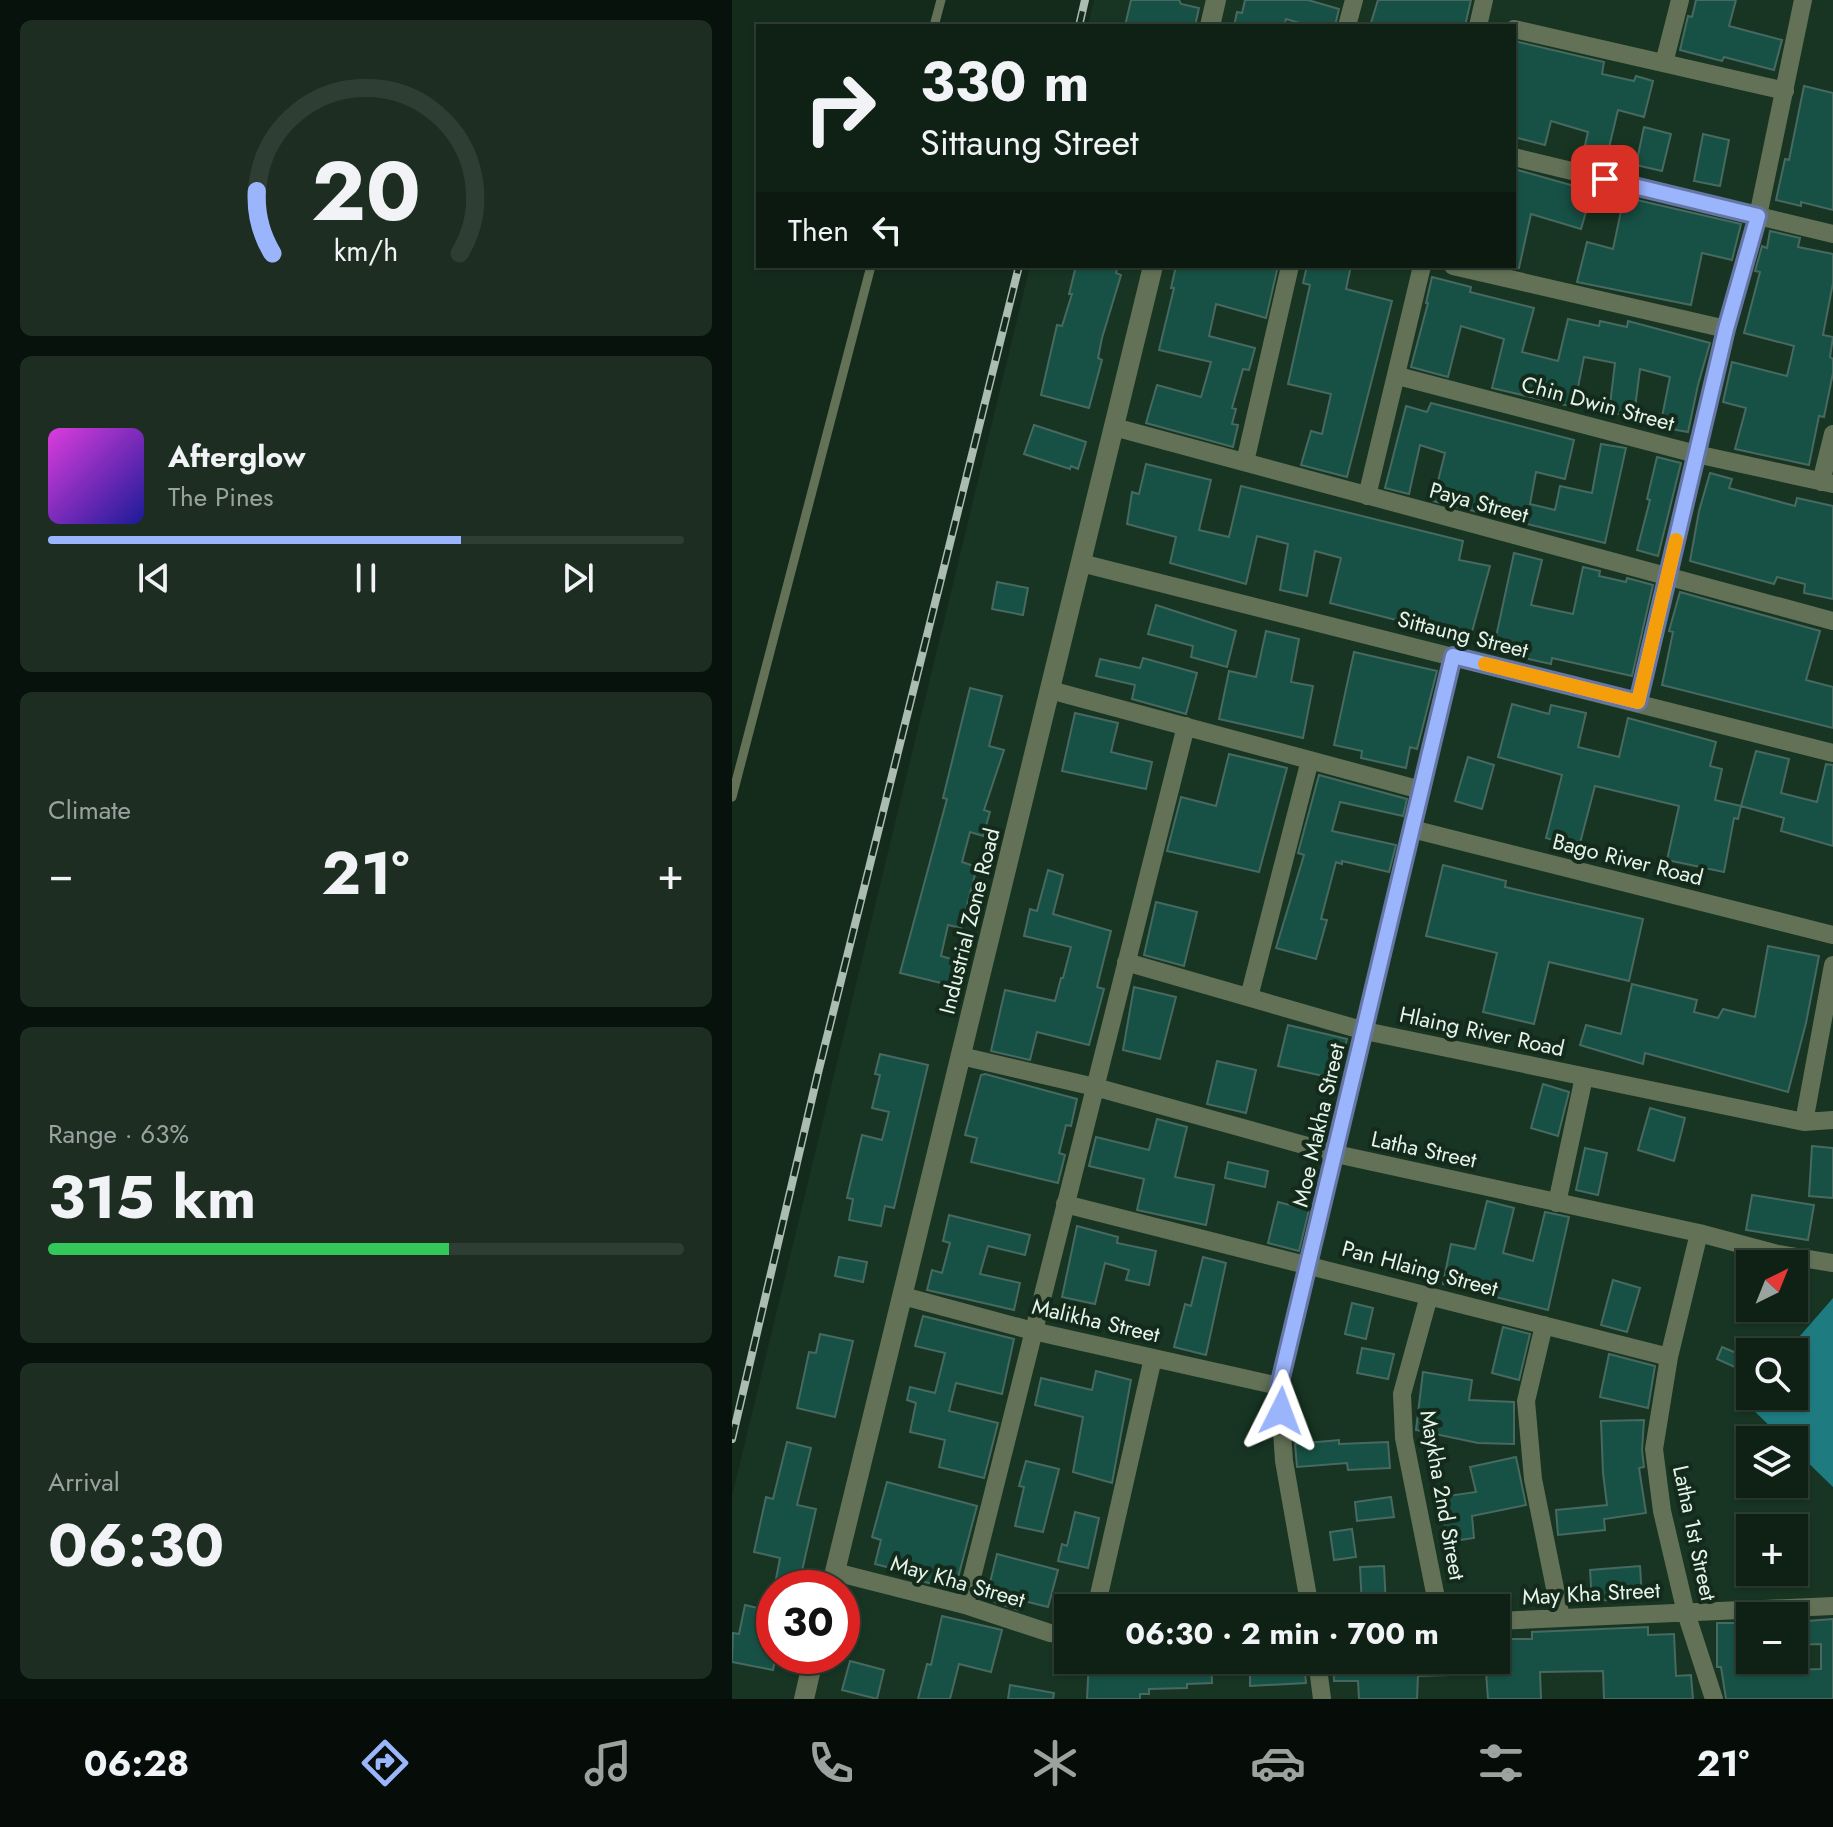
<!DOCTYPE html>
<meta charset="utf-8">
<style>
body{margin:0;font-family:Jost,sans-serif;background:#1d2d22;color:#f1f3f6;height:100vh;display:flex;flex-direction:column;font-size:30px;white-space:nowrap}
*{box-sizing:border-box;margin:0}
p{font-size:26px;color:#9ba3a0}
.icon{flex:none;width:44px;height:44px;fill:none;stroke:currentColor;stroke-width:2;stroke-linecap:round;stroke-linejoin:round}
.map{position:relative;flex:1;overflow:hidden}
.drawer{display:flex;flex-direction:column;gap:20px;padding:20px;background:#08120c;width:732px}
.drawer>*{flex:none}
.guide{position:absolute;left:24px;top:24px;width:760px;height:244px;border-radius:0px;box-shadow:0 2px 6px #0004,0 0 0 2px #2f3e34;background:#0f2015;color:#f1f3f6;overflow:hidden}
.needle{width:52px;rotate:43deg}
.fabs{position:absolute;left:1004px;top:1250px;display:grid;gap:16px}
.fabs a{display:grid;place-items:center;width:72px;height:72px;border-radius:0px;background:#0f2015;box-shadow:0 2px 6px #0004,0 0 0 2px #2f3e34;font-size:40px}
.speed{position:absolute;left:24px;top:1570px;display:flex;gap:16px;font-size:40px;font-weight:700;text-align:center}
.speed>*{display:grid;place-content:center;width:104px;height:104px;border-radius:50%;background:#0f2015;box-shadow:0 2px 6px #0004,0 0 0 2px #2f3e34;line-height:1}
.speed .limit{border:12px solid #d22;background:#fff;color:#111}
.pin{position:absolute;display:grid;place-items:center;width:68px;height:68px;color:#fff;margin:-34px;border-radius:16px;box-shadow:0 4px 12px #0006}
.me{position:absolute;width:88px;margin:-44px;rotate:3deg;stroke-linejoin:round;filter:drop-shadow(0 0 6px #0008)}
.turn{display:flex;align-items:center;gap:28px;height:168px;padding:0 32px;font-size:36px}
.turn .icon{width:104px;height:104px;stroke-width:2.5}
.turn b{display:block;font-size:56px;line-height:68px}
.then{display:flex;align-items:center;height:76px;padding:0 32px;background:#0003;gap:16px;font-size:30px}
.big{font-size:60px;font-weight:700;line-height:1.1}
.drawer .widget{flex:1;display:flex;flex-direction:column;justify-content:center;gap:12px;min-width:0;padding:0 28px;border-radius:12px;background:#1d2d22}
.drawer .dial{align-items:center;gap:0}
.dial svg{height:208px;overflow:visible;fill:none;stroke:#2f3e34;stroke-width:7;stroke-linecap:round;text-anchor:middle}
.dial text{fill:#f1f3f6;stroke:none}
.song{display:flex;align-items:center;gap:24px}
.cover{width:96px;height:96px;border-radius:12px;background:linear-gradient(135deg,hsl(300 70% 55%),hsl(240 70% 35%))}
.played{height:8px;border-radius:4px;background:linear-gradient(90deg,#9bb5fd 65%,#2f3e34 65%)}
.keys{display:flex;justify-content:space-around;direction:ltr}
.heat{display:flex;justify-content:space-between;align-items:center;font-size:44px;direction:ltr}
.charge{height:12px;border-radius:6px;background:linear-gradient(90deg,#34c759 63%,#2f3e34 0)}
.trip{position:absolute;left:322px;top:1594px;width:456px;height:80px;border-radius:0px;background:#0f2015;box-shadow:0 2px 6px #0004,0 0 0 2px #2f3e34;font-weight:700;line-height:80px;text-align:center}
.dock{display:flex;height:128px;justify-content:space-around;align-items:center;background:#060d08;color:#9ba3a0}
.dock .icon{width:56px;height:56px}
.dock .selected{color:#9bb5fd}
.dock b{font-size:36px;color:#f1f3f6}
main{display:flex;flex:1;min-height:0}
.map>svg:first-child{display:block}
</style>
<main>
<section class="drawer">
<div class="widget dial"><svg viewBox="0 0 100 80">
<path d="M14 69A42 42 0 1 1 86 69"/>
<path d="M14 69A42 42 0 0 1 8 45" stroke="#9bb5fd"/>
<text x="50" y="56" font-size="32" font-weight="700">20</text>
<text x="50" y="72" font-size="11">km/h</text>
</svg></div>
<div class="widget">
<div class="song"><i class="cover"></i><div><b>Afterglow</b><p>The Pines</p></div></div>
<div class="played"></div>
<div class="keys"><svg class="icon" aria-label="previous" viewBox="0 0 24 24"><path d="M18 5L8 12l10 7zM5 5v14"/></svg><svg class="icon" aria-label="pause" viewBox="0 0 24 24"><path d="M8 5v14M16 5v14"/></svg><svg class="icon" aria-label="next" viewBox="0 0 24 24"><path d="M6 5l10 7-10 7zM19 5v14"/></svg></div>
</div>
<div class="widget"><p>Climate</p>
<div class="heat"><a>−</a><b class="big">21°</b><a>+</a></div>
</div>
<div class="widget"><p>Range · 63%</p><b class="big">315 km</b><div class="charge"></div></div>
<div class="widget"><p>Arrival</p><b class="big">06:30</b></div>
</section>
<div class="map">
<svg width="1101" height="1699" viewBox="0 0 1101 1699">
<rect width="100%" height="100%" fill="#142b1c"/>
<path fill="#173522" fill-rule="evenodd" d="M362,0H1101V1699H0V1496L298,266H782V26H356ZM1018,1264H1062V1308H1018ZM1018,1352H1062V1396H1018ZM1018,1440H1062V1484H1018ZM1018,1528H1062V1572H1018ZM42,1588H110V1656H42ZM336,1608H764V1660H336ZM1018,1616H1062V1660H1018Z"/>
<path fill="#1e7c81" d="M1101,1298V1487L1062,1449V1440H1052L1012,1401L1018,1394V1396H1062V1352H1054Z"/>
<path fill="#175145" stroke="#476960" stroke-width="2" d="M399,0H447L449,4L467,8L463,26H393Z
M513,0H576L607,9L603,26H578L554,19L552,26H502L505,12L510,13Z
M646,0H739L733,26H638Z
M964,0H1004L997,26L1050,40L1042,70L992,57L990,61L948,50L956,16L960,17Z
M782,41L872,62L870,74L902,81L904,76L921,81L912,117L886,110L874,160L851,154L856,132L819,121L813,145L782,137Z
M1072,86L1101,93V210L1069,202V206L1044,200L1053,159L1057,160Z
M912,127L939,134L930,171L904,165Z
M971,134L997,140L988,186L962,181Z
M782,169L860,191L849,229L799,214L787,268H782Z
M892,197L1009,224L1000,260L970,253L959,305L845,282L855,242L881,249Z
M1038,231L1068,238L1066,247L1101,254V283L1091,335L1101,337L1098,357L1101,359V373L1092,417L1087,416L1077,465L1003,449L1014,408L991,402L1000,362L1055,376L1062,346L1012,333L1028,272L1023,271L1030,246L1035,248Z
M344,266H386L384,273L389,275L370,338L366,358L370,360L357,408L309,395L325,325L330,326L340,294H337Z
M444,266H546L534,318L484,304L477,336L523,348L517,370L511,369L500,408L504,409L500,424L506,425L501,447L414,423L425,385L469,397L479,362L427,350L442,288H439Z
M575,266H619L614,289L660,301L615,477L569,465L579,431L590,434L599,394L556,384L578,285L571,283Z
M700,277L739,287L738,292L802,308L790,352L826,361L836,319L867,326L868,321L895,327L896,321L978,343L966,385L956,432L928,427L938,377L908,369L902,416L877,413L883,363L852,357L842,407L760,388L772,339L729,326L716,377L679,367L696,303H694Z
M699,403L842,440L833,479L804,472L798,504L823,510L828,486L860,493L869,444L894,448L873,543L701,501L713,453L688,445L677,494L653,488L674,406L695,412Z
M302,425L354,442L346,469L339,466L338,469L292,454Z
M925,457L949,463L926,556L905,550L918,500L915,499Z
M414,464L479,480L467,530L497,537L509,486L731,541L727,560L758,566L738,639L598,603L609,558L583,551L575,596L548,590L556,544L525,536L514,584L438,563L444,537L395,524L400,492L407,494Z
M978,473L1000,479L997,488L1063,506L1065,498L1101,506V599L1072,593L1073,584L1045,577L1042,584L958,561L967,511Z
M782,553L810,560L799,605L841,614L851,567L868,571L867,576L894,582L895,578L921,585L900,676L820,658L819,664L761,651Z
M265,582L296,588L291,615L260,609Z
M948,592L1088,631L1074,680L1101,687V728L930,685L941,632L937,631Z
M424,605L504,631L495,667L459,657L461,646L416,634Z
M534,631L567,639L559,682L581,686L571,738L487,719L497,671L524,677Z
M622,652L705,671L685,749L678,747L674,768L629,758L630,751L602,745Z
M411,658L465,673L454,714L400,699L403,685L364,676L368,659L408,668Z
M238,688L270,696L257,746L272,750L252,810L258,812L251,836L238,832L230,862L245,867L229,928L216,925L209,956L223,960L217,985L168,973L215,799L211,798Z
M780,704L817,714L819,705L854,713L846,747L887,757L896,718L984,742L978,766L990,769L983,800L1009,806L1006,819L1002,818L992,872L935,860L947,806L863,786L847,847L814,838L830,775L766,757Z
M343,713L386,723L379,752L420,762L414,789L330,771Z
M1024,751L1057,759L1049,793L1085,802L1094,764L1101,765V846L1049,831L1052,818L1009,806Z
M497,754L555,768L527,872L435,851L449,797L484,806Z
M736,757L762,765L750,809L723,801Z
M587,775L675,799L671,816L608,802L600,831L664,845L657,872L610,861V864L604,862L589,919L595,920L584,959L544,948L572,855L566,853Z
M711,865L774,881L773,887L911,919L897,981L817,962L802,1024L751,1012L765,953L694,936Z
M316,870L331,875L321,914L379,931L365,987L372,989L357,1045L305,1032L298,1060L259,1051L273,990L323,1001L329,978H331L339,947L292,936L298,909L305,911Z
M424,902L465,912L452,966L412,955Z
M1036,946L1087,956L1074,1023L1056,1092L913,1053L911,1064L848,1045L854,1025L889,1034L900,984L965,1000L962,1012L986,1018L991,1009L1023,1017Z
M402,987L444,997L428,1059L391,1050Z
M556,1025L615,1039L605,1079L546,1066Z
M148,1054L196,1065L162,1208L153,1206L149,1226L117,1220L121,1199L115,1198L130,1135L150,1140L157,1112L140,1108L148,1075L143,1074Z
M485,1061L524,1070L514,1113L475,1104Z
M253,1074L345,1099L339,1126L334,1125L327,1153L333,1155L326,1183L239,1162L245,1138L233,1135L249,1075Z
M811,1084L837,1092L826,1136L799,1128Z
M918,1108L953,1118L942,1161L906,1150Z
M425,1119L455,1127L443,1177L482,1185L474,1225L405,1210L412,1179L357,1166L364,1137L417,1150Z
M1080,1146L1101,1148V1198L1077,1196Z
M853,1148L875,1153L866,1195L844,1190Z
M496,1162L536,1171L533,1187L493,1178Z
M1020,1195L1082,1205L1076,1240L1014,1230Z
M755,1201L782,1208L771,1253L801,1261L813,1212L837,1217L816,1310L711,1284L719,1244L743,1249Z
M546,1202L577,1210L567,1251L536,1243Z
M217,1215L298,1235L293,1255L256,1246L248,1274L288,1283L282,1310L195,1290L200,1270L210,1273L218,1243L211,1241Z
M345,1226L386,1237L385,1243L424,1251L417,1285L394,1280L397,1270L373,1263L363,1304L330,1297Z
M107,1257L135,1262L131,1282L103,1276Z
M471,1257L494,1263L474,1355L442,1347L453,1304L459,1306Z
M881,1280L908,1288L895,1332L869,1325Z
M620,1303L641,1308L634,1339L613,1334Z
M191,1316L282,1339L270,1394L224,1383L217,1411L266,1423L252,1478L207,1467L213,1440L178,1432L184,1403L175,1400L178,1387L203,1393L213,1353L183,1346Z
M771,1327L798,1334L787,1380L760,1373Z
M88,1334L121,1341L103,1417L65,1408L77,1352L84,1353Z
M990,1347L1012,1356L1007,1369L985,1359Z
M630,1348L662,1354L656,1379L625,1373Z
M877,1354L923,1366L916,1408L868,1397Z
M364,1371L399,1380L380,1483L341,1472L351,1417L303,1405L309,1378L360,1390Z
M691,1372L740,1380L737,1400L782,1402V1444L746,1443L684,1430Z
M912,1420L910,1450L912,1467L907,1468L914,1513L872,1519L873,1530L826,1535L824,1510L875,1505L871,1473L869,1421Z
M607,1440V1444L656,1442L658,1468L616,1470L615,1463L565,1467L563,1444Z
M55,1442L79,1448L65,1505L84,1509L67,1584L44,1579L48,1558L22,1552L34,1497L41,1499Z
M784,1457L794,1505L740,1516L742,1538L715,1542L709,1497L744,1492L738,1467Z
M294,1461L327,1469L311,1532L283,1526L292,1487L287,1486Z
M155,1482L245,1506L223,1589L184,1580L185,1575L143,1564L149,1540L140,1537Z
M659,1497L662,1517L625,1521L623,1502Z
M343,1512L367,1518L356,1568L326,1561L330,1544L335,1546Z
M620,1529L624,1557L602,1560L598,1532Z
M265,1554L326,1570L316,1607L288,1600L286,1610L254,1599Z
M652,1566L654,1606L630,1607L628,1567Z
M908,1566L910,1598L860,1601L858,1570Z
M13,1605L42,1612V1656H44L41,1670L0,1662L1,1633L7,1634Z
M210,1616L270,1630L259,1672L227,1664L218,1699H186L195,1664L199,1665Z
M1101,1619V1699H994L989,1667H985V1623H1014V1650H1018V1660H1053V1670L1089,1669V1644L1062,1645V1622Z
M916,1627V1635L942,1634L944,1676L959,1675L961,1699H872L871,1671L808,1672L809,1699H756L754,1672H746V1660H764V1639H800V1632Z
M357,1660H479L480,1683L455,1684V1688L417,1689V1694H408V1699H355Z
M518,1660H572L574,1683L518,1686Z
M601,1660H717V1675L686,1676L685,1699H627L626,1681H602Z
M118,1661L152,1670L145,1699L110,1690Z
M278,1685L322,1693L321,1699H276Z"/>
<g fill="none" stroke-linecap="round" stroke-linejoin="round">
<path stroke="#637256" stroke-width="9" d="M202,26L209,0
M0,797L139,266"/>
<path stroke="#637256" stroke-width="18" d="M615,26L622,0
M746,26L752,0
M782,29L1053,91
M932,63L948,0
M782,157L1101,234
M721,266L994,329
M666,376L964,454L1101,484
M382,427L1101,621
M513,462L558,266
M1089,482L1101,434
M635,496L690,266
M349,563L1101,753
M318,690L689,790
M906,702L994,329L1026,216L1071,0
M680,829L1101,935
M394,962L633,1031L1072,1122L1101,1120
M517,997L578,760
M229,1056L363,1087L604,1154L967,1233L1046,1254L1101,1263
M1072,1122L1101,965
M825,1203L852,1077
M333,1204L937,1357
M967,1233L937,1357L922,1449L930,1511L954,1613L982,1699
M171,1296L301,1331L547,1386
M697,1296L670,1394L672,1438L706,1608
M812,1325L794,1401L801,1479L829,1618
M103,1572L233,1605L318,1633L336,1635
M233,1605L454,726
M364,1608L421,1358
M578,1608L552,1461L547,1386L721,656
M764,1621L1101,1606
M585,1660L590,1699"/>
<path stroke="#637256" stroke-width="20" d="M478,26L484,0
M99,1588L421,266
M72,1699L82,1656"/>
<g stroke="#abbcb0" stroke-width="8">
<path id="rail" d="M347,26L353,0
M0,1439L86,1073L287,266"/>
</g>
<use href="#rail" stroke="#142b1c" stroke-width="5" stroke-dasharray="15" stroke-linecap="butt"/>
</g>
<g fill="none" stroke-linecap="round" stroke-linejoin="round">
<g stroke="#6576a4" stroke-width="20">
<path id="route" d="M549,1411L547,1386L721,656L906,702L994,329L1026,216L873,179"/>
</g>
<use href="#route" stroke="#9bb5fd" stroke-width="14"/>
<path stroke="#f59e0b" stroke-width="14" d="M753,664L906,702L944,540"/>
</g>
<g text-anchor="middle" stroke-width="8" stroke-linejoin="round" paint-order="stroke">
<g font-size="22" fill="#e6f4ea" stroke="#142b1c">
<text transform="translate(866 403) rotate(15)" y="8">Chin Dwin Street</text>
<text transform="translate(747 502) rotate(15)" y="8">Paya Street</text>
<text transform="translate(731 634) rotate(14)" y="8">Sittaung Street</text>
<text transform="translate(896 859) rotate(14)" y="8">Bago River Road</text>
<text transform="translate(237 921) rotate(-76)" y="8">Industrial Zone Road</text>
<text transform="translate(750 1031) rotate(12)" y="8">Hlaing River Road</text>
<text transform="translate(586 1125) rotate(-77)" y="8">Moe Makha Street</text>
<text transform="translate(692 1149) rotate(12)" y="8">Latha Street</text>
<text transform="translate(688 1268) rotate(15)" y="8">Pan Hlaing Street</text>
<text transform="translate(364 1320) rotate(13)" y="8">Malikha Street</text>
<text transform="translate(711 1495) rotate(80)" y="8">Maykha 2nd Street</text>
<text transform="translate(963 1533) rotate(78)" y="8">Latha 1st Street</text>
<text transform="translate(226 1581) rotate(16)" y="8">May Kha Street</text>
<text transform="translate(859 1593) rotate(-3)" y="8">May Kha Street</text>
</g>
</g>
</svg>
<div class="fabs">
<a><svg class="needle" viewBox="-14 -14 28 28"><path d="M0-13l5 13h-10z" fill="#e53935"/><path d="M0 13l5-13h-10z" fill="#9ba3a0"/></svg></a>
<a><svg class="icon" aria-label="search" viewBox="0 0 24 24"><circle cx="10" cy="10" r="6"/><path d="M15 15l6 6"/></svg></a>
<a><svg class="icon" aria-label="layers" viewBox="0 0 24 24"><path d="M12 4l9 5-9 5-9-5zM3 14l9 5 9-5"/></svg></a>
<a>+</a>
<a>−</a>
</div>
<div class="speed"><div class="limit">30</div></div>
<div class="pin" style="left:873px;top:179px;background:#d93025"><svg class="icon" aria-label="arrive" viewBox="0 0 24 24"><path d="M6 21V4h12l-3 4 3 4H6"/></svg></div>
<svg class="me" style="left:549px;top:1411px" viewBox="-20 -20 40 40"><path d="M0-17L14 15 0 8-14 15z" fill="#9bb5fd" stroke="#fff" stroke-width="4"/></svg>
<div class="trip">06:30 · 2 min · 700 m</div>
<div class="guide">
<div class="turn"><svg class="icon" aria-label="right" viewBox="0 0 24 24"><path d="M7 20v-9h11M14 6l5 5-5 5"/></svg><div><b>330 m</b>Sittaung Street</div></div>
<div class="then">Then<svg class="icon" aria-label="left" viewBox="0 0 24 24"><path d="M17 20v-9H6M10 6l-5 5 5 5"/></svg></div>
</div>
</div>
</main>
<nav class="dock">
<b>06:28</b>
<svg class="icon selected" aria-label="directions" viewBox="0 0 24 24"><path d="M12 3l9 9-9 9-9-9zM9 14v-3h6M13 9l2 2-2 2"/></svg>
<svg class="icon" aria-label="music" viewBox="0 0 24 24"><path d="M9 18V5l10-2v13"/><circle cx="6" cy="18" r="3"/><circle cx="16" cy="16" r="3"/></svg>
<svg class="icon" aria-label="phone" viewBox="0 0 24 24"><path d="M5 4h4l2 5-3 2q2 4 5 5l2-3 5 2v4C11 20 4 13 5 4z"/></svg>
<svg class="icon" aria-label="climate" viewBox="0 0 24 24"><path d="M12 3v18M4 7l16 10M4 17L20 7"/></svg>
<svg class="icon" aria-label="car" viewBox="0 0 24 24"><path d="M5 17H2v-5l4-1 3-4h7l3 4 3 1v5h-3M9 17h6M6 11h13"/><circle cx="7" cy="17" r="2"/><circle cx="17" cy="17" r="2"/></svg>
<svg class="icon" aria-label="filters" viewBox="0 0 24 24"><path d="M4 7h16M4 17h16"/><circle cx="9" cy="7" r="2"/><circle cx="15" cy="17" r="2"/></svg>
<b>21°</b>
</nav>
